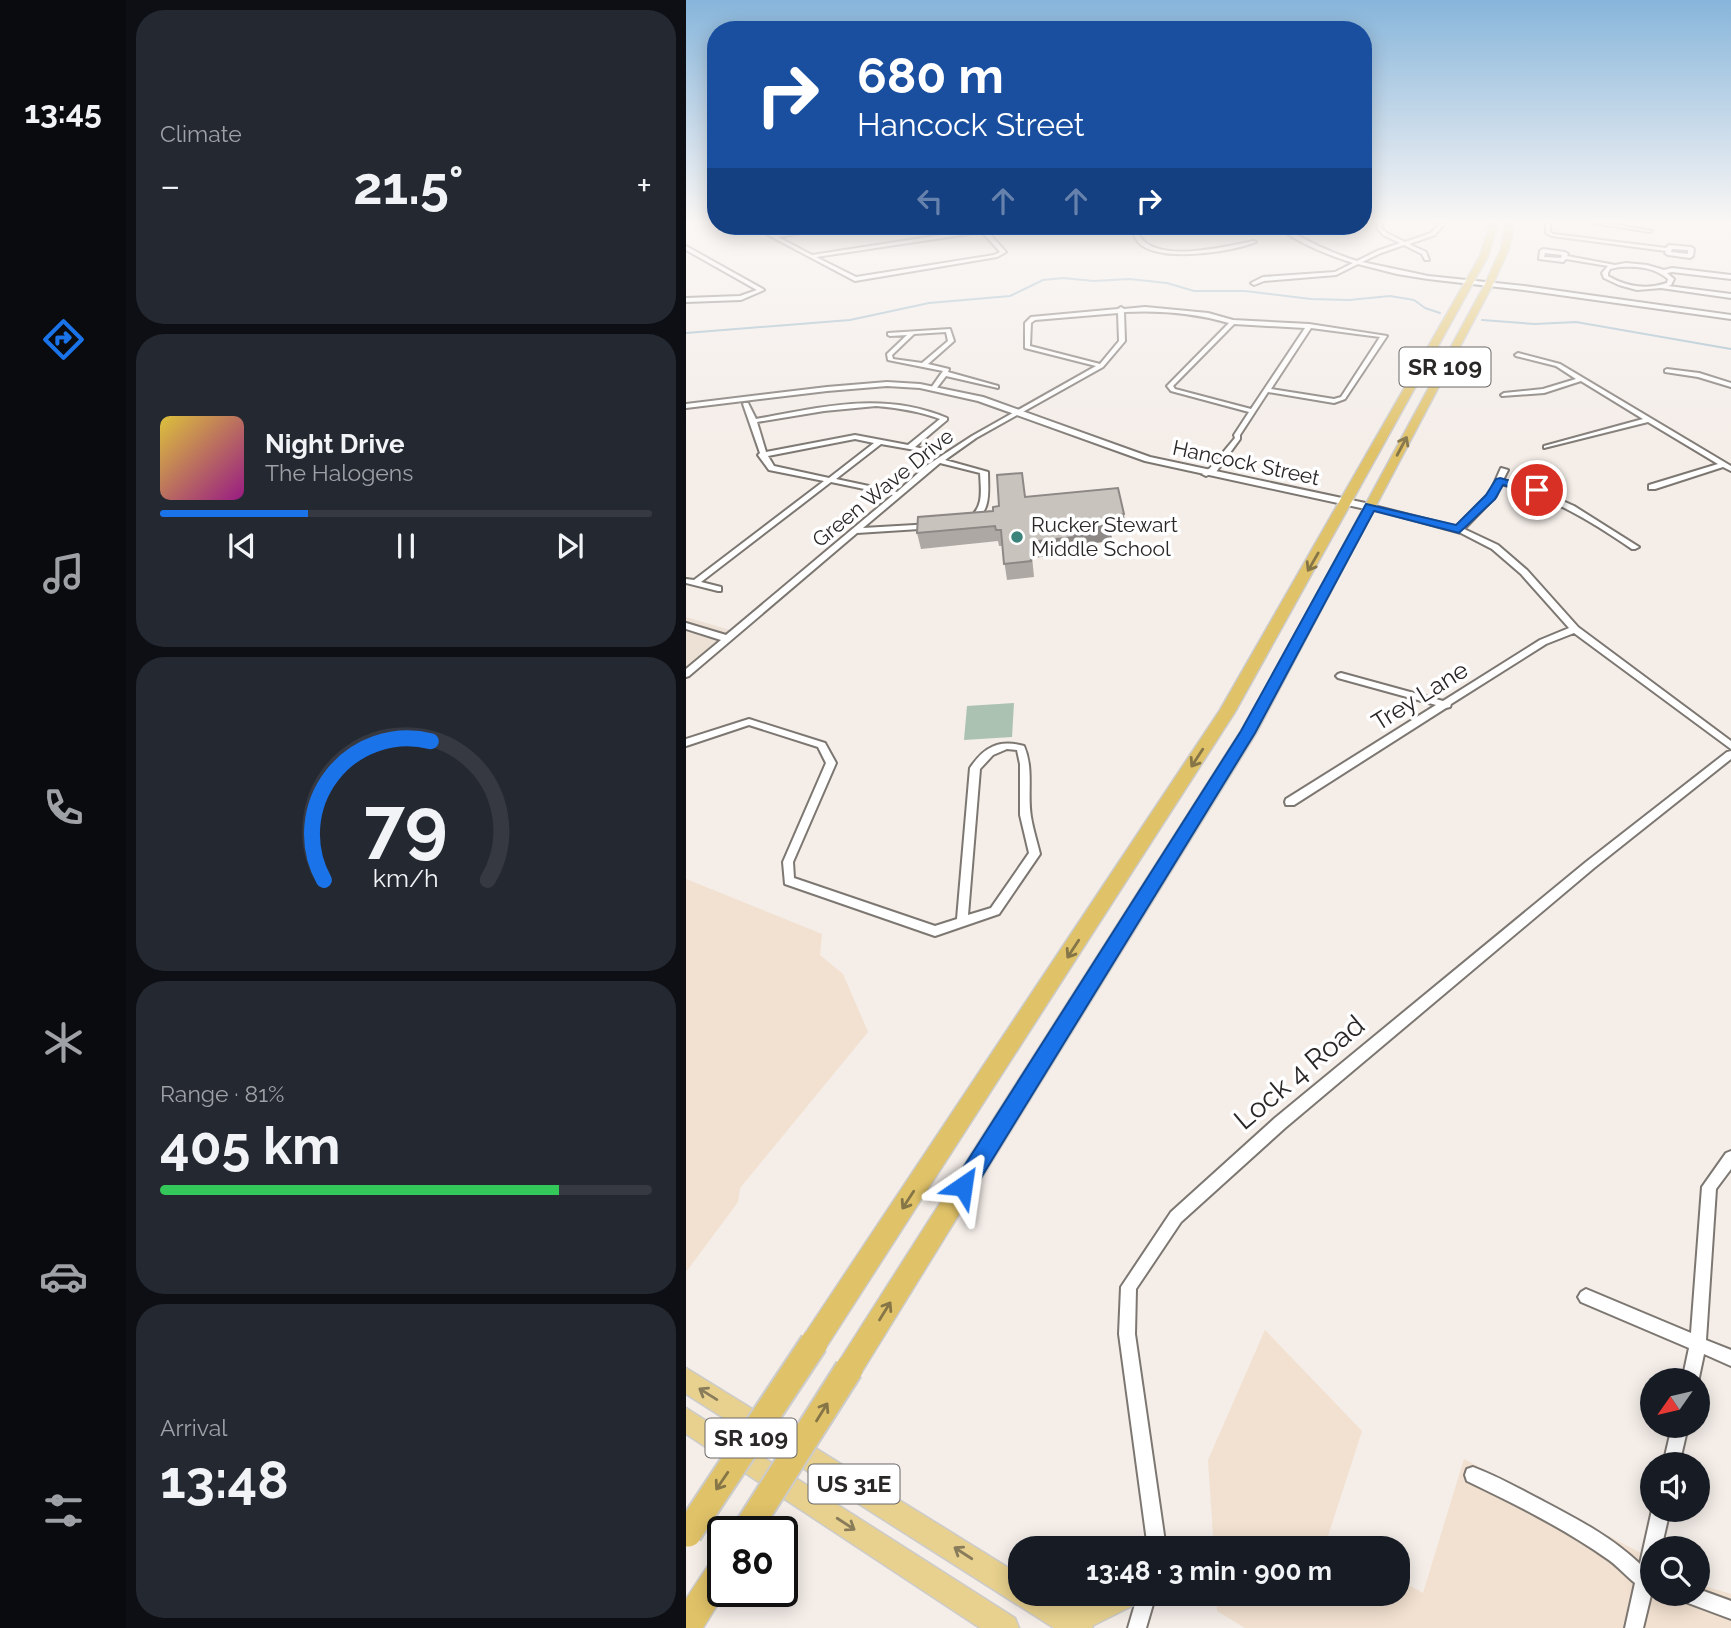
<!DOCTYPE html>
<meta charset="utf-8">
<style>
body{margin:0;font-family:Raleway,sans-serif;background:#242831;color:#f1f3f6;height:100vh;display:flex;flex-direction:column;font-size:26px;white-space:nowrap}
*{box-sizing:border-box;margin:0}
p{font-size:23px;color:#9ea1a6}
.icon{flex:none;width:38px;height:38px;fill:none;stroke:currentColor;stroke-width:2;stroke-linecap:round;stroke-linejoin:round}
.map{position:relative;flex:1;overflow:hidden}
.drawer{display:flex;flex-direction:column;gap:10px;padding:10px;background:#0d0f14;width:560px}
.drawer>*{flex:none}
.hud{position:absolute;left:21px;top:21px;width:665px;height:214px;border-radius:28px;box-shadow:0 4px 18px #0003;background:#1a4fa0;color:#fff;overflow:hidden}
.needle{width:46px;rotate:236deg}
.controls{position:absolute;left:954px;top:1368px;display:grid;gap:14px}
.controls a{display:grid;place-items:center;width:70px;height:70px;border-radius:50%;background:#171b24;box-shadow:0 4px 18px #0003;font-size:35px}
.speed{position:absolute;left:21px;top:1516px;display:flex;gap:14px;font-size:35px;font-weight:700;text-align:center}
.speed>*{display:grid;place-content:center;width:91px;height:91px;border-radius:50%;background:#171b24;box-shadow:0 4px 18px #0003;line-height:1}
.speed .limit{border:4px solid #111;border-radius:10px;background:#fff;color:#111}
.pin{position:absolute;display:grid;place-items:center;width:60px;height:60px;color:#fff;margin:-30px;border:4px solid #fff;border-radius:50%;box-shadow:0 2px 7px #0007}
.me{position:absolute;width:77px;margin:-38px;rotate:32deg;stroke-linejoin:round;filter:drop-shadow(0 0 5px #0008)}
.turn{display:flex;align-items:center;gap:24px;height:147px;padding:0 35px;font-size:32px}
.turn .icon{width:91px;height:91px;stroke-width:2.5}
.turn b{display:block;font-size:49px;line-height:60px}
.lanes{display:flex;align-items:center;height:66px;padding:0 35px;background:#0003;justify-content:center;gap:35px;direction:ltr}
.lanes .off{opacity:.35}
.big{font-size:52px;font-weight:700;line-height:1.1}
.drawer .tile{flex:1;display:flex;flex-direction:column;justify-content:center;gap:10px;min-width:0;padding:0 24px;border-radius:28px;background:#242831}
.drawer .dial{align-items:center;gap:0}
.dial svg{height:182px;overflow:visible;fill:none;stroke:#363941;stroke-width:7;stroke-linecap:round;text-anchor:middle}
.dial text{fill:#f1f3f6;stroke:none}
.song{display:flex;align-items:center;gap:21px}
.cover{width:84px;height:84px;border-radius:10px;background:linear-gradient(135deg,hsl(50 70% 55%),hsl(310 70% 35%))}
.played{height:7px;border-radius:4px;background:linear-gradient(90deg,#1a73e8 30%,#363941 30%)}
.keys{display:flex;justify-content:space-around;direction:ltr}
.heat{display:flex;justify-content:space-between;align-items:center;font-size:38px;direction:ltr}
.charge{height:10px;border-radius:5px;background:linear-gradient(90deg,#34c759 81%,#363941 0)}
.trip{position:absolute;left:322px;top:1536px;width:402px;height:70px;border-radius:28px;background:#171b24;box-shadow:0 4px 18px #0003;font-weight:700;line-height:70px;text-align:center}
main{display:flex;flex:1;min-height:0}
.menu{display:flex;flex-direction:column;width:126px;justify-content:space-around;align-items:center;background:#090b0e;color:#9ea1a6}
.menu .icon{width:49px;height:49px}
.menu .selected{color:#1a73e8}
.menu b{font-size:32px;color:#f1f3f6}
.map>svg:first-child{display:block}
</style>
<main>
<nav class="menu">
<b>13:45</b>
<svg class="icon selected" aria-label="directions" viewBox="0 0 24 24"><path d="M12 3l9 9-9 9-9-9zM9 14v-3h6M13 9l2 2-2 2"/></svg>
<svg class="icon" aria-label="music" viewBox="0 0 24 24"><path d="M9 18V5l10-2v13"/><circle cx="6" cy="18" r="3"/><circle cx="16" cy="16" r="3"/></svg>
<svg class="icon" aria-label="phone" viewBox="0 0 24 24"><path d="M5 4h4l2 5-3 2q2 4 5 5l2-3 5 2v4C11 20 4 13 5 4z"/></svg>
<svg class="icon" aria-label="climate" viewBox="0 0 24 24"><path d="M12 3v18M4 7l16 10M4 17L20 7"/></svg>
<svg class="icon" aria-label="car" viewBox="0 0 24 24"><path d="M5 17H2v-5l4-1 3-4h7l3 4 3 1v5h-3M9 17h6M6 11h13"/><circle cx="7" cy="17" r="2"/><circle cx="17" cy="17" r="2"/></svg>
<svg class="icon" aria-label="filters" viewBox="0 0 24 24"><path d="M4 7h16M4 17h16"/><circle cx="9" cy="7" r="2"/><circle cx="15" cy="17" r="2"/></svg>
</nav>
<section class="drawer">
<div class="tile"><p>Climate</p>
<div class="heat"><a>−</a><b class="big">21.5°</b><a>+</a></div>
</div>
<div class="tile">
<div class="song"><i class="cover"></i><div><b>Night Drive</b><p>The Halogens</p></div></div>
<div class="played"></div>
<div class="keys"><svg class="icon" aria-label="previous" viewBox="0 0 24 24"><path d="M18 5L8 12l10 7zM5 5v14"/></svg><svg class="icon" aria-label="pause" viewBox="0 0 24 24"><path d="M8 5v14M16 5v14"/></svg><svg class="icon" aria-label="next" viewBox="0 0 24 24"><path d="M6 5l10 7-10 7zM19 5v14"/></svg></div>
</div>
<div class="tile dial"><svg viewBox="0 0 100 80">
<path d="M14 69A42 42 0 1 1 86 69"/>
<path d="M14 69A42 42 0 0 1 61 8" stroke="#1a73e8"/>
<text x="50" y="56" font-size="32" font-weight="700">79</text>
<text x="50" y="72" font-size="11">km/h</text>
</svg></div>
<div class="tile"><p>Range · 81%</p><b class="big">405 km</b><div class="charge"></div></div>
<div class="tile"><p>Arrival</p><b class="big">13:48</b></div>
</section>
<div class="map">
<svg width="1045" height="1628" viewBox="0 0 1045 1628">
<rect width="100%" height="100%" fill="#f4ede8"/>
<path fill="#f2e1d0" d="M0,879L136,934L134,955L157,974L182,1032L54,1188L52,1202L0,1272Z
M579,1330L676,1431L641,1539L658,1549H528L522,1460Z
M778,1459L966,1559V1594H1012V1584L1045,1594V1628H559L531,1611L530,1594H712V1579L737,1593Z"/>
<path fill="#ede0d5" d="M0,617L47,631L0,669Z"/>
<path fill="#abc2b3" d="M328,703L326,737L278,740L281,706Z"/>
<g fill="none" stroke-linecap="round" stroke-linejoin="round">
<path stroke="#97b6c8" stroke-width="2" d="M796,320L849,324L890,322L1045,349
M0,333L164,320L243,303L324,296L357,280L377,278L408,281L443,279L481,283L508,291H559L625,299L663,300L704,296L728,300L739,308L754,313"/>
<g stroke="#7d7772" stroke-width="4">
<path id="minor" d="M693,223H697L695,228L701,233L719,242L745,233L754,223H759L749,235L723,244L740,252L743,260H739L736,254L718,245L695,253L676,262L742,276L838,286L1045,315V319L838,290L742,279L711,274L672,264L650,275L578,281L568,285L565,283L577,277L649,272L667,263C640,254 611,243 591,226H596L604,231L622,226H628L608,233C628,245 649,254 671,261L691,251L714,243L697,235L691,228Z
M860,223H864V232L867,234L980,248L983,245L1005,247L1008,249L1007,256L1004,258L982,255L979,253L980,251L866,236L860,233ZM986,249L1002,250V254L985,252Z
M907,223H919L966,231L964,232Z
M65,226H70L87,235L160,226L92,237L126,255L294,229L292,226H296L299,228L326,226L301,231L320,252L311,257L169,281ZM296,232L314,252L308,255L170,277L130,257Z
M444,226H448L451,231L491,226L452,233C467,266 541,246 568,241L570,242C545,252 478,262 455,245C449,240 447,232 444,226Z
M0,246L77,289L78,290L55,300L0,302V298L54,296L71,290L0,250Z
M857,249L879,252L882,254L881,256L929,265L940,263L961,265L978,270L986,268L1045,275V279L986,272L981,273L988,279L985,285L982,286L1045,294V298L975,288L951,290L933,285L918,278L916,273L922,266L880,259L877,262L853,259L854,251ZM859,253L876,255L875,258L858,257ZM933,267C951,266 968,267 982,279L981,283C960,290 941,287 922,276V273L924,269Z
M435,307L438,309L459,307L522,313L547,320L623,324L701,336L659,399L648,403L582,392L554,435V439L530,472L520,476L516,474L524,468L549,438L548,435L563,412L485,391L481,386L543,323C509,313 473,310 438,312L439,341L417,367L290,438L259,460L302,472C302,490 306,513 286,521L282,519C298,507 295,492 294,473L254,463L177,528L246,524L250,526L249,528L171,533L3,676L0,677V669L35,640L0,629V623L40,635L207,495L145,482L15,582L35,587V591H32L0,583V579L8,580L138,481L83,470L72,455L74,453L57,404L58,403H62L70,419C136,407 197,391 261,418V420L229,447L246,451V453L195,444L150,479L211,492L240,466L286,436L410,366L339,348V323L345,317L432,309ZM432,313L433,341L414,364L344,346L345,323L349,320ZM548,324L619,328L565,409L489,389L487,386ZM625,328L694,337L655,397L648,399L585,389ZM190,406C213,408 233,411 254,419L222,445L169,435L80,452L71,422L138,411ZM169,439L188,443L143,478L88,466L82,456Z
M264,329L268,341L242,364L263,369L262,372L312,386V388L260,376L250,389H246L245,388L257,371L202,360L201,354L221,335L204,336L202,335V333ZM260,332L262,341L236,363L207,359L206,355L228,334Z
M832,353L874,364L1045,466V471L1037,467L969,489H963V485L1032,464L962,422L858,448V446L957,419L895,381L858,393L816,396L815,395L818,393L857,389L890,379L870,366L830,356L829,355Z
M981,369L1013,373L1045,383V387L1012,377L979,372V370Z
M815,468L822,470L817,480L854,491L888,506L953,547L949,549H946C905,521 864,496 815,484L810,496L778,529L812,545L841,570L892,627L1045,741V749L888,633L860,644L765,704L764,707L760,708L608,805H600L599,802L600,799L750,705L652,678L650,676L652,674L655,673L757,701L854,640L883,628L835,574L806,549L775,533L680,507L684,505L771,527L804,493Z
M63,719L139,743L150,763L107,862L108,878L249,926L271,919L284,768C298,747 313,739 338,746C348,769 341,793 345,817C347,829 351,842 354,854L313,914L249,936L99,884L97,862L140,763L132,747L63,725L0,746V739ZM321,749L331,750L334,764V815L343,853L305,908L282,915L294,769L307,755Z
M1045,751V759L908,868L599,1128L495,1222L450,1289L449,1334L480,1549H462L433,1334L435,1287L485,1212L589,1118L900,862L1041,752Z
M1045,1151V1169L1030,1189L1020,1340L1045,1350V1366L1018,1354L1012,1382V1381H996L1003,1348L895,1302L892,1297L895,1292L900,1289L1005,1333L1016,1187L1040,1153Z
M986,1426H1002L993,1465H977Z
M787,1467C811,1476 834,1489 857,1501C891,1519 926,1537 954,1564L966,1510H984L975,1549H966V1591L957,1628H939L949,1583C939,1575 931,1565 920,1558C877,1528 829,1504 781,1481L779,1475L781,1469Z
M1012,1589L1045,1601V1619L994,1600L991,1594H1012Z
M452,1594H470L460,1628H442Z"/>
</g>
<g stroke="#7d7772" stroke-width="4">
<path id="tertiary" d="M201,382L234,384L297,397L464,457L684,504L688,507L684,510L459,461L292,401L234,388L201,386L141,391L0,408V404L141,387Z"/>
</g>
<g stroke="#cccbcb" stroke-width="3">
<path id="primary" d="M0,1368L334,1575V1594H366L377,1601H397L411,1594H453L450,1604L406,1626L407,1628H368L0,1394Z
M0,1408L329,1618L333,1628H294L0,1434Z"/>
</g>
<g stroke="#cccbcb" stroke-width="3">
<path id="trunk" d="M804,223H812L802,256L549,712L137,1352L128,1356L119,1352L115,1343L119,1334L534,710L794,256Z
M820,223H828L823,249L807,284L570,733L172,1378L163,1382L154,1378L150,1369L154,1360L555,731L590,670L799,284L815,249Z
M37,1553V1591H40L17,1628H0V1599L27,1558Z"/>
</g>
<use href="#minor" fill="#fff" fill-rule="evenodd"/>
<use href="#tertiary" fill="#fff" fill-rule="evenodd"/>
<use href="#primary" fill="#e8d18e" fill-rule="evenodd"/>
<use href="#trunk" fill="#e0c268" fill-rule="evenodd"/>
<g stroke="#cccbcb" stroke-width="31" stroke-linecap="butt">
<path id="trunk-bridge" d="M60,1531L163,1369
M2,1533L128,1343"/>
</g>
<use href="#trunk-bridge" stroke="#e0c268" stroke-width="27"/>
</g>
<path fill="#ada8a3" d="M339,497L438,514L439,530L425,532L426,541L389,545L390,553L346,558L348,577L321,580L316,546H313L312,541L235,549L231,533L307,511Z"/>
<path fill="#8d8885" d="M438,514L439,530L425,532L426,541L389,545L390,553L346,558L348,577L344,542L387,529L424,516Z"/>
<path fill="#c9c3be" stroke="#8d8885" stroke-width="2" d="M336,473L339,497L432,488L438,514L424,516L425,525L387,529L388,537L344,542L345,561L318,564L315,530H310L309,526L231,533L232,517L307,511V507L313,506L311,475Z"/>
<defs><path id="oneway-shaft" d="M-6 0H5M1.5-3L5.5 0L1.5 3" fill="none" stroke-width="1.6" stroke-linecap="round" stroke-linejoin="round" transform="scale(1.75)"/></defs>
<g stroke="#857547">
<use href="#oneway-shaft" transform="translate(716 446) rotate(-62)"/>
<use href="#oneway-shaft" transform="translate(627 562) rotate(120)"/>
<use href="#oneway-shaft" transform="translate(511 758) rotate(123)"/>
<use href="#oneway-shaft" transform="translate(387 949) rotate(123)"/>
<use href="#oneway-shaft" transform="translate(222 1200) rotate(123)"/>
<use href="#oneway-shaft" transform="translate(199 1311) rotate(-58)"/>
<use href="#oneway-shaft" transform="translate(136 1412) rotate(-58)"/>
<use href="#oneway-shaft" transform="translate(36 1481) rotate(124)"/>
</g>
<g stroke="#897c5a">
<use href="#oneway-shaft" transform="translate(22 1394) rotate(-148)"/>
<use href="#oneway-shaft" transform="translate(160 1524) rotate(33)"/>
<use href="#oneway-shaft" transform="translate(277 1553) rotate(-147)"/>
</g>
<linearGradient id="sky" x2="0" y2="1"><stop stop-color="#87b5db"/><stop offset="0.49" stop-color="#faf7f5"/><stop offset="1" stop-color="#faf7f5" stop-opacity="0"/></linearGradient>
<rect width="1045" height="451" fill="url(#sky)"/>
<path fill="#1a73e8" stroke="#114b97" stroke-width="2" d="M814,478L857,490L851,494L817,485L809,499L773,533L688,511L569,733L285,1194L277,1197L270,1194L266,1186L270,1179L555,731L680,504L770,525L800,495L810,479Z"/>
<circle fill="#3c837b" stroke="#fff" stroke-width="2.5" cx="331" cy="537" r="7"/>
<g text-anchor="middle" stroke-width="7" stroke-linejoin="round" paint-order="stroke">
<g font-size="21" fill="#2a2826" stroke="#fff">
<text transform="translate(560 463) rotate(12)" y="7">Hancock Street</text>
<text transform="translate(197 488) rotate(-39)" y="7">Green Wave Drive</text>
</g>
<g font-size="21" fill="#2a2826" stroke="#fff" text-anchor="start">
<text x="345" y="532">Rucker Stewart<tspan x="345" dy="24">Middle School</tspan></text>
</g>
<g fill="#fff" stroke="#6a6867" stroke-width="2">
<rect x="713.5" y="347.5" width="91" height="39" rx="5"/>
<rect x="19.5" y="1418.5" width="91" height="39" rx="5"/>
<rect x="122.5" y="1464.5" width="91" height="39" rx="5"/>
</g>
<g font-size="23" font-weight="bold" fill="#2a2826">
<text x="759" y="375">SR 109</text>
<text x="65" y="1446">SR 109</text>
<text x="168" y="1492">US 31E</text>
</g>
<g font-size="24" fill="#2a2826" stroke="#fff">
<text transform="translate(734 696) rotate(-32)" y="8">Trey Lane</text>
</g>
<g font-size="28" fill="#2a2826" stroke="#fff">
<text transform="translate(613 1072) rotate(-40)" y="10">Lock 4 Road</text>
</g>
</g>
</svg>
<div class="controls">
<a><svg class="needle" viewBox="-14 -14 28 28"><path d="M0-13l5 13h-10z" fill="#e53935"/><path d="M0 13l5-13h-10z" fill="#9ea1a6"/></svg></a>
<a><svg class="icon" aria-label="sound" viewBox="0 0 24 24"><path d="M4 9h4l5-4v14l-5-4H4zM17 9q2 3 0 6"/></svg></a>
<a><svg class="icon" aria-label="search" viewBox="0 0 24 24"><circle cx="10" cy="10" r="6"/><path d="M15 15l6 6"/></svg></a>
</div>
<div class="speed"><div class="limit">80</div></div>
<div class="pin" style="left:851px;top:490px;background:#d93025"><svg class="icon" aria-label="arrive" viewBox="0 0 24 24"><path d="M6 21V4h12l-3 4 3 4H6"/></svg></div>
<svg class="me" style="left:277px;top:1186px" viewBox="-20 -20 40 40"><path d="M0-17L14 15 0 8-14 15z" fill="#1a73e8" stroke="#fff" stroke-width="4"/></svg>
<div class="trip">13:48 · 3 min · 900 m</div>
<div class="hud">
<div class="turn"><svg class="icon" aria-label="right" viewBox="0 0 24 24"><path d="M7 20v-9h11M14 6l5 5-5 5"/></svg><div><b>680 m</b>Hancock Street</div></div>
<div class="lanes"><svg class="icon off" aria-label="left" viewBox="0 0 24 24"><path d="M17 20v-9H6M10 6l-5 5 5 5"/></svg><svg class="icon off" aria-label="ahead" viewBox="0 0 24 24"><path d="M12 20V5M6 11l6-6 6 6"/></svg><svg class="icon off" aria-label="ahead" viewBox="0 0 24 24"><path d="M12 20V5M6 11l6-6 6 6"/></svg><svg class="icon" aria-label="right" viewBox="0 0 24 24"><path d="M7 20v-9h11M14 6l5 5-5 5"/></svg></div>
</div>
</div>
</main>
